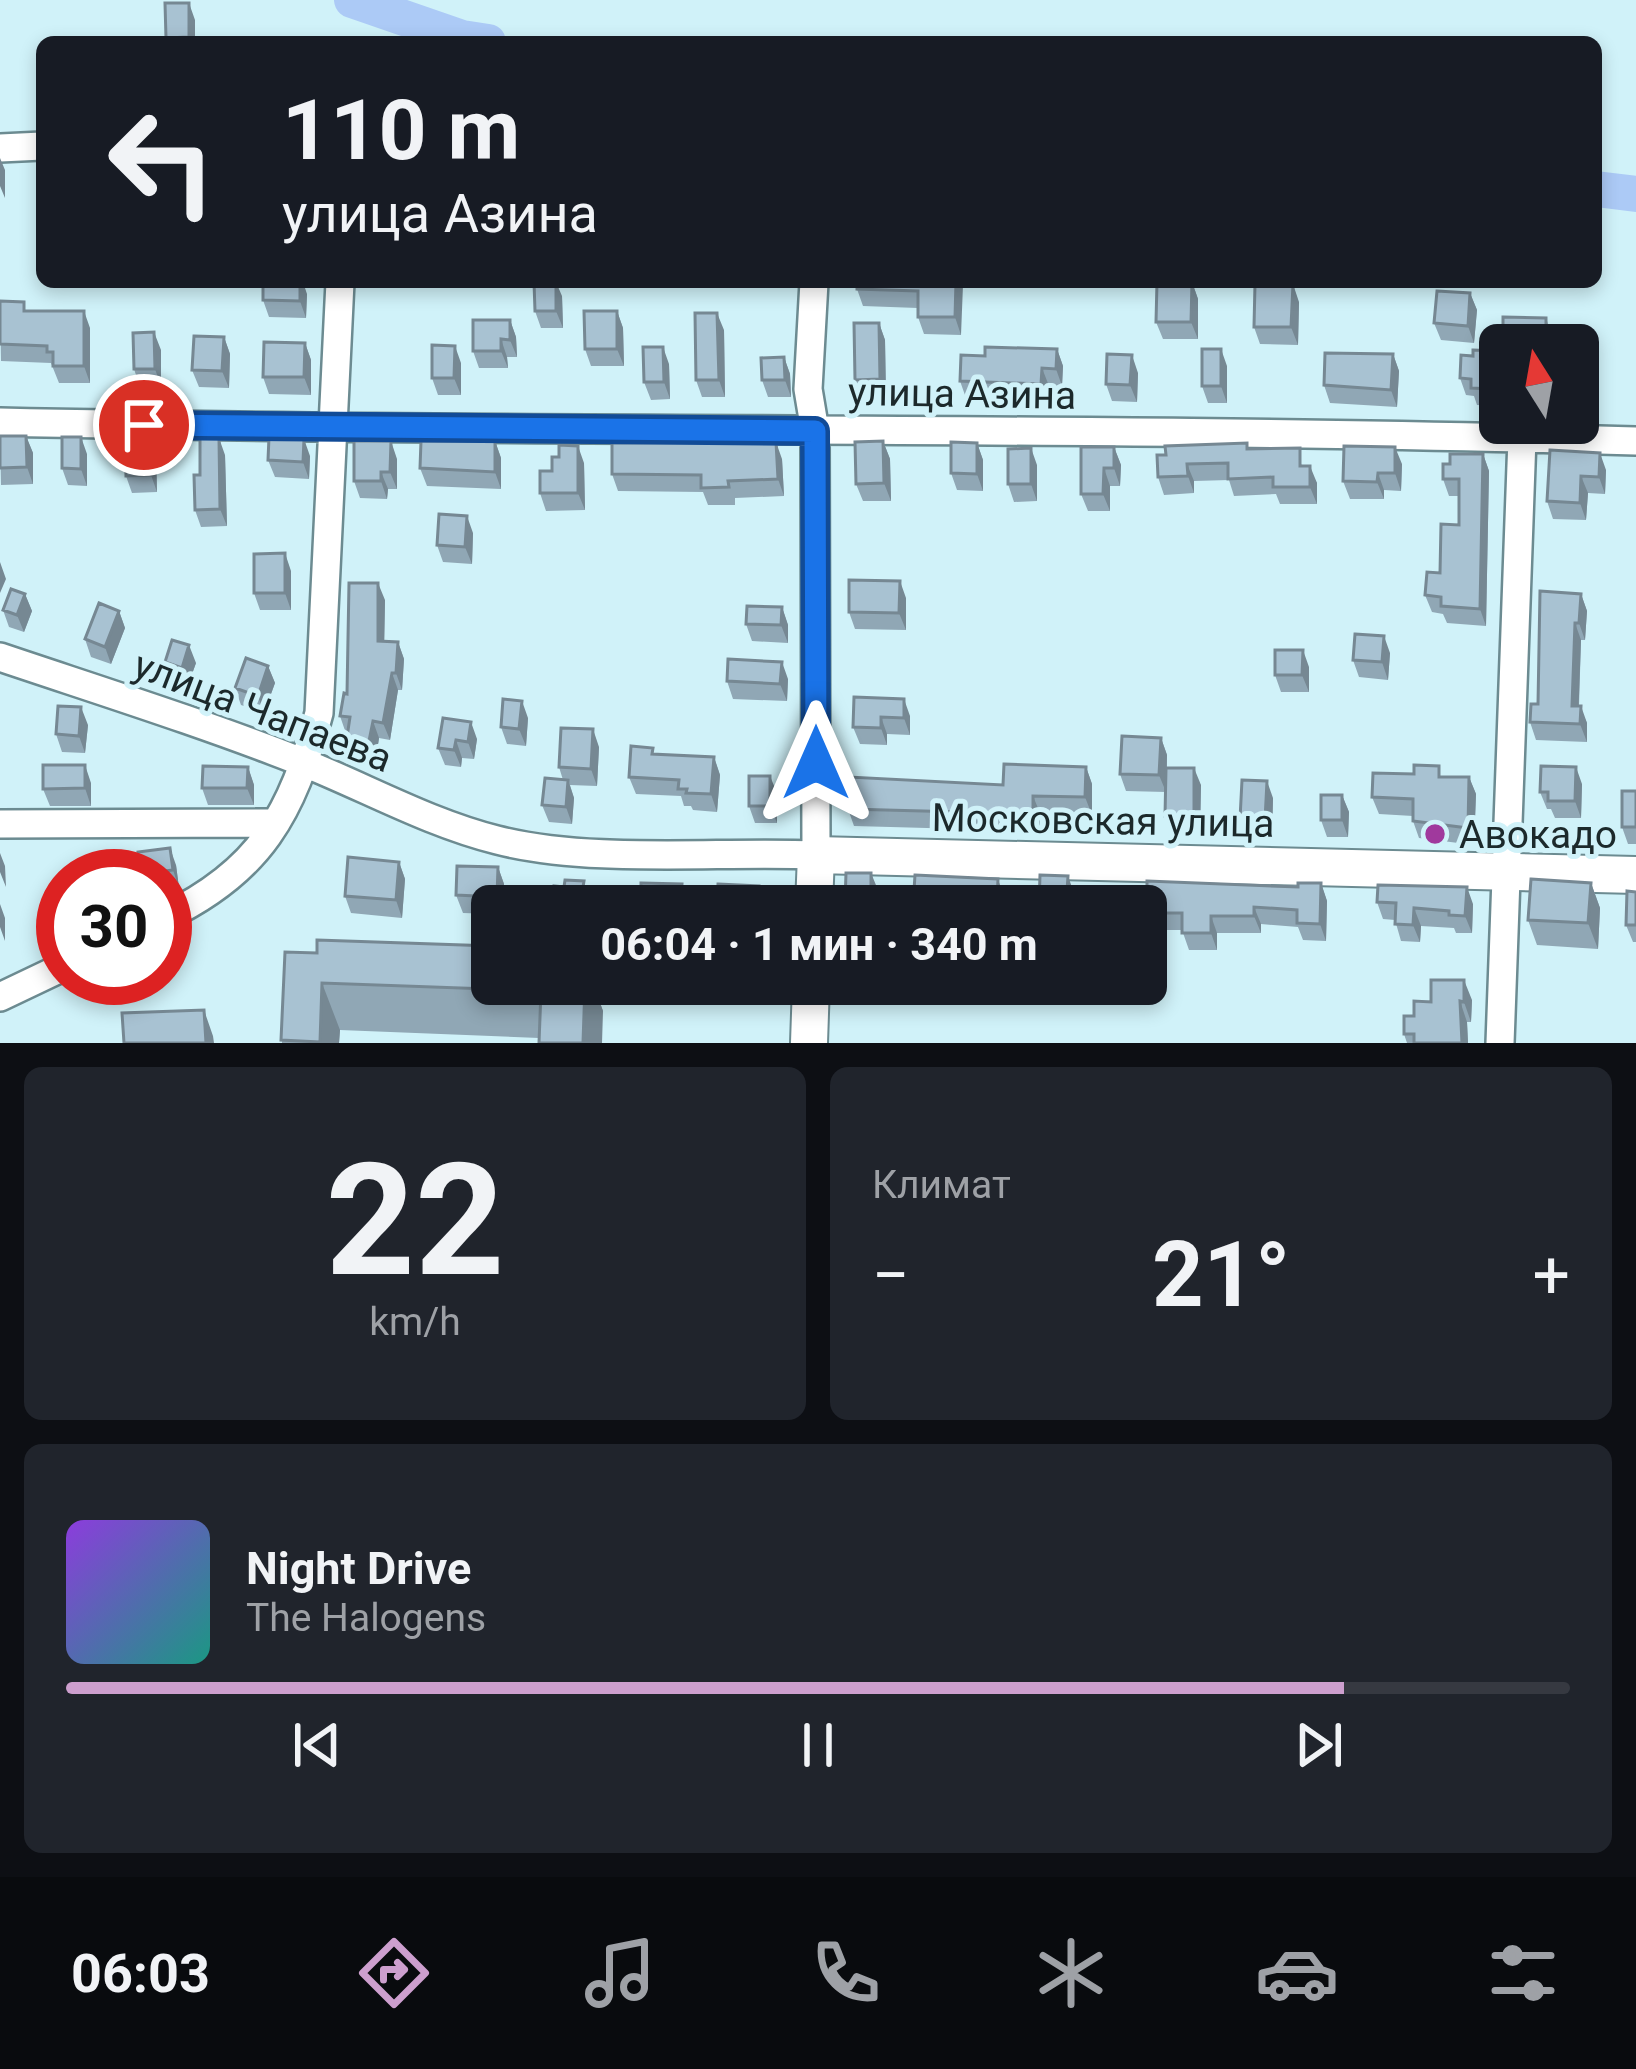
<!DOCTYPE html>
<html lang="ru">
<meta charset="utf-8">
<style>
body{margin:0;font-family:Roboto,sans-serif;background:#20242c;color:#f1f3f6;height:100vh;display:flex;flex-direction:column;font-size:45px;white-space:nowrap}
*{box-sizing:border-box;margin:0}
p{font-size:39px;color:#9ea1a6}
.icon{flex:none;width:66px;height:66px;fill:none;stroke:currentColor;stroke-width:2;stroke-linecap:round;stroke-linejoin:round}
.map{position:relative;height:1043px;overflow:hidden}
.panel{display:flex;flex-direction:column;gap:24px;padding:24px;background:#0d0f14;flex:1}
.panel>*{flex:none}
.hud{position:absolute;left:36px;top:36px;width:1566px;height:252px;border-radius:18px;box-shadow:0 6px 18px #0003;background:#171b24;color:#f1f3f6;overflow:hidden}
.needle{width:78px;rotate:349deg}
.buttons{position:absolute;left:1479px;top:324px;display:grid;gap:24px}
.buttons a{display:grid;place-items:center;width:120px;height:120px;border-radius:18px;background:#171b24;box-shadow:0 6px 18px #0003;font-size:60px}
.speed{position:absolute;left:36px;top:849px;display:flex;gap:24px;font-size:60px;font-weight:700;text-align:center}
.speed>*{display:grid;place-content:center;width:156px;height:156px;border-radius:50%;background:#171b24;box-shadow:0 6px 18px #0003;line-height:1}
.speed .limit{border:18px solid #d22;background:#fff;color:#111}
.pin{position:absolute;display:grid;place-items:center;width:102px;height:102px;color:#fff;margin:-51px;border:6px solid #fff;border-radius:50%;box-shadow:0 3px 12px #0007}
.me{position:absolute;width:132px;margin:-66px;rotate:0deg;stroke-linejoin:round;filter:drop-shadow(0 0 9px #0008)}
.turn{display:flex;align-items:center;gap:42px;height:252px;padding:0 48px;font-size:54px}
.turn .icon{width:156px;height:156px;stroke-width:2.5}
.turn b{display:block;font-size:84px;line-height:102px}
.big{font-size:90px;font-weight:700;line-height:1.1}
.panel .card{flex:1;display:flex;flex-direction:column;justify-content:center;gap:18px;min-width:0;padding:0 42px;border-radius:18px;background:#20242c}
.panel .dial{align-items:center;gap:0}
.dial b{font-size:156px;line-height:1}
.song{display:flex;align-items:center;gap:36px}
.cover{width:144px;height:144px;border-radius:18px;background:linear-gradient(135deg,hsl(270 70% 55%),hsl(170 70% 35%))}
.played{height:12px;border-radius:6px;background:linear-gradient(90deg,#cd9fce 85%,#363941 85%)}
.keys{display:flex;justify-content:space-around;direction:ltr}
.heat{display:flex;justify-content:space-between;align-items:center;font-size:66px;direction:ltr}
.panel .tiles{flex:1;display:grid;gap:24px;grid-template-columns:1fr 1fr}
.card:last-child{grid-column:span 2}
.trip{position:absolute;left:471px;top:885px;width:696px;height:120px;border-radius:18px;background:#171b24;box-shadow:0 6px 18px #0003;font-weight:700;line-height:120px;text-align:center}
.menu{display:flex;height:192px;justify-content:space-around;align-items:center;background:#090b0e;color:#9ea1a6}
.menu .icon{width:84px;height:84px}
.menu .active{color:#cd9fce}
.menu b{font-size:54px;color:#f1f3f6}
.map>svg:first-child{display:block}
</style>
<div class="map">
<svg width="1636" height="1043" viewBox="0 0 1636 1043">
<rect width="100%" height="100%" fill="#d0f2f9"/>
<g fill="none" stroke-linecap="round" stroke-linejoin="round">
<path stroke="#accaf6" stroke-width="36" d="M352,0L462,38L488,42
M1596,189L1636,194"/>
<g stroke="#6c8b91" stroke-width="32">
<path id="minor" d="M0,148L42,146
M0,422C545,434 1091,425 1636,441
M0,657C101,691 203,723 302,762C367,788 429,823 497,840C591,864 717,851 816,855L815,431L808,389L814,282
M0,824L275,823
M165,917C261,871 292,813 319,713L340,282
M0,997L63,967
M1500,1043L1522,438"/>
</g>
<g stroke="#6c8b91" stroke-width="40">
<path id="major" d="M814,906L816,855L1636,875
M809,1043L811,984"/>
</g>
<use href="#minor" stroke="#fff" stroke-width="27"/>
<use href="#major" stroke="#fff" stroke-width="36"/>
</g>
<path fill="#90a7b5" d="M195,20V42H168L166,38Z
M857,282H961V335L924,334L918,317V308L863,306L857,289Z
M1192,282L1198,299V339H1163L1156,322Z
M1470,293L1477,310L1474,343L1441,340L1434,323Z
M307,294L306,318L269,317L263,300Z
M562,296L563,328H541L535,311Z
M0,301L27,311L90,328V383H59L51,363L1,361Z
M1299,302L1298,345L1260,344L1254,327Z
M617,311L623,328L624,366H591L585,349Z
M1546,318L1552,335L1590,336L1596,353L1594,406L1578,405V345H1503Z
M510,320L516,337L517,357H507L508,368H479L473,351Z
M879,323L885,340L886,397H861L855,380Z
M724,330L725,397H702L696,380Z
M224,337L230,354L229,388L199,387L192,370Z
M305,343L311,360V395L269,394L263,377Z
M1057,349L1063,366L1062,386H1049L1048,401L966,398L960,381L985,356Z
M161,350V386L140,387L134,369Z
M1495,351L1500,364L1499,406L1477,405L1474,396L1466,395L1460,378L1473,356Z
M1393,354L1399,371L1397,407L1330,403L1324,385Z
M784,357L790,374L791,397H768L762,380Z
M461,363V395H438L432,378Z
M669,364L670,399L651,400L644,382Z
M1227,366V403H1208L1202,386Z
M1138,373L1137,402L1112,401L1106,384Z
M150,434L156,452L157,492L132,493L126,476Z
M0,436H26L33,453V484L1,485Z
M495,441L501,458V489L427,486L420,468Z
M883,441L890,459L891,501H863L856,484Z
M977,443L983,460V491L957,490L951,473Z
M1247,443L1248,449L1306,466L1317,483V504H1280L1276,494L1234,496L1229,480L1194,481V493L1164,495L1158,477L1157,455Z
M1114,447L1121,465L1120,486H1110V511H1088L1081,494Z
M1550,450L1606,470L1605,494L1588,493L1586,520L1553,519L1547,501Z
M87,454V486L68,485L62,468Z
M1483,454L1489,471L1486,626L1447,623L1443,614L1432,612L1425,595L1440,573L1459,525V496H1449L1443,479L1450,464Z
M225,455L227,526L201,527L195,510L200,475Z
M310,456L309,479L275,477L268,460Z
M397,459V489H388L387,499L360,498L354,481Z
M782,459L784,496L735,498V505H708L703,492L618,491L612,474Z
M584,463L585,510L546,511L540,493L552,471Z
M1402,464L1401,491L1384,490V499H1350L1343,481Z
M1037,465V501L1014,502L1008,484Z
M473,533L472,564L443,562L437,545Z
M291,571V610H260L254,593Z
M25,594L32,611L24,632L9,627L3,610Z
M1581,594L1587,611L1585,640H1581L1579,706L1587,723V742L1536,740L1530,722Z
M906,598V630L855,629L849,612Z
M385,600L384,641L398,642L404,659L402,690H398L390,740L379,738L376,758L353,754L340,716Z
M782,607L788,625V643L752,641L746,624Z
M119,611L125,628L111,664L91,657L85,639Z
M1390,653L1388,680L1359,677L1353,660Z
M165,662L196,663L188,685L171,680Z
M268,666L275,683L264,713L241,705L235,688Z
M1309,667V692H1281L1275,675Z
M788,679L787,701L733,699L727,681Z
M854,697L910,716V735L887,734V745L860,744L853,727Z
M443,718L477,739L474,759L462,758L461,767L445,765L438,748Z
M528,718L526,746L507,744L501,727Z
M88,725L85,753L62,752L56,734Z
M1161,738L1167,755V768L1201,785L1200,833H1172L1165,816L1166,792L1126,791L1120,774Z
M599,747L597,786L570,785L574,798L572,824L549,822L542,805L563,780L559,767Z
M655,754L714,757L720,775L717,812L693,810L691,806H684L681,796L636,794L629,777Z
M248,767L254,785V805H208L202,788Z
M1086,767L1092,784V815L1040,813L1039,831L854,826L848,809L1003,785Z
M1443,777H1469L1476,794L1474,845L1419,838L1413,821V816L1379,814L1372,797Z
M91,783V806H50L43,789Z
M1582,784L1581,818H1555L1551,809H1547L1540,792Z
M1636,791V844H1628L1622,827Z
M777,793V823H755L749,806Z
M1342,795L1349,812L1348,837H1327L1321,820Z
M1273,798L1272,837L1247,836L1240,819Z
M138,852L176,865L179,888L165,889V876H141Z
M399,862L405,879L402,918L351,913L345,896Z
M498,867L504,884L503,906H492V914L463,913L456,895Z
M1321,883L1327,901L1326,941L1303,940L1298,927L1261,924V933H1217V950H1189L1182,930H1146L1147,898Z
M1591,883L1600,908L1598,949L1537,945L1528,920Z
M1636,892V942H1633L1626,925Z
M1004,897V906H913Z
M1377,902L1473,904L1472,933H1456L1454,928L1421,926L1420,942L1401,941L1395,920L1383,919Z
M285,952L492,984H593L603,1011L539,1038L340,1030L339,1043H282Z
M1472,1000L1471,1022H1467L1468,1043H1407L1404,1034L1414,1016V1001Z"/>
<path fill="#768893" d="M189,3L195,20V42H191L189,37Z
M0,158L5,170V198L0,186Z
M300,282H303L307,294L306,318L300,301Z
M556,282L562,296L563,328L556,311Z
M956,282H961L963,285L961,335L955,317Z
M1192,282L1198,299V339L1191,322Z
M1293,284L1299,302L1298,345L1291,327Z
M1470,293L1477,310L1474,343L1468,326Z
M84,311L90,328V383L84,366Z
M617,311L623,328L624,366L617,349Z
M717,313L724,330L725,397L719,380Z
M510,320L516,337L517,357L510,340Z
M879,323L885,340L886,397L880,379Z
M154,332L161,350V386L155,369Z
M1590,336L1596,353L1594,406L1588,389Z
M224,337L230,354L229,388L222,371Z
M501,339L507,357L508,368L501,351Z
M305,343L311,360V395L304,377Z
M455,346L461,363V395L454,378Z
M663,347L669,364L670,399L664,382Z
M1057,349L1063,366L1062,386L1056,369Z
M1221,349L1227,366V403L1221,386Z
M1495,351L1500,364L1499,406L1493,389Z
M1393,354L1399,371L1397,407L1391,390Z
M1132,355L1138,373L1137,402L1130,385Z
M784,357L790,374L791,397L785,380Z
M1042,368L1049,386L1048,401L1041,384Z
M150,434L156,452L157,492L151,475Z
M26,436L33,453V484L27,467Z
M81,437L87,454V486L81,469Z
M219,438L225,455L227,526L220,509Z
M304,439L310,456L309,479L303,462Z
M391,441L397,459V489L390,472Z
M495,441L501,458V489L495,472Z
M883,441L890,459L891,501L884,483Z
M776,442L782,459L784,496L778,479Z
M977,443L983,460V491L977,474Z
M578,446L584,463L585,510L578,493Z
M1114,447L1121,465L1120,486L1114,468Z
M1395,447L1402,464L1401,491L1395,473Z
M1031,448L1037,465V501L1031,484Z
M1600,453L1606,470L1605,494L1599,477Z
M1483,454L1489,471L1486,626L1480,609Z
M1187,464L1194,481V493L1188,476Z
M1310,466L1317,483V504L1310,487Z
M1104,468L1110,486V511L1103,494Z
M381,472L388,489L387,499L381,481Z
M1378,473L1384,490V499L1377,482Z
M1581,476L1588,493L1586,520L1580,503Z
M467,516L473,533L472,564L465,547Z
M285,553L291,571V610L285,593Z
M0,562L6,579L0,593Z
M900,581L906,598V630L899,613Z
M378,583L385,600L384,658L378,641Z
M25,594L32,611L24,632L17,615Z
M1581,594L1587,611L1585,640L1579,623Z
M782,607L788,625V643L781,625Z
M119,611L125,628L111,664L105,647Z
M1575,623L1581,640L1578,723L1572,706Z
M1384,636L1390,653L1388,680L1382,662Z
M398,642L404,659L402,690L396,673Z
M189,645L196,663L188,685L182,668Z
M1303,650L1309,667V692L1302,675Z
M782,662L788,679L787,701L780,684Z
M268,666L275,683L264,713L258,696Z
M392,673L398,690L390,740L383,723Z
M904,699L910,716V735L904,718Z
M522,701L528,718L526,746L519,729Z
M1581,706L1587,723V742L1580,724Z
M81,707L88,725L85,753L79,736Z
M881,717L887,734V745L881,728Z
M373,721L379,738L376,758L369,741Z
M471,722L477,739L474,759L468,742Z
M593,729L599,747L597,786L591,769Z
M1161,738L1167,755L1166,792L1159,775Z
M456,740L462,758L461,767L454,750Z
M714,757L720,775L717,812L711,794Z
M85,765L91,783V806L85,788Z
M248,767L254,785V805L247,788Z
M1086,767L1092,784V815L1085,797Z
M1576,767L1582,784L1581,818L1575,801Z
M1194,768L1201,785L1200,833L1194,816Z
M770,776L777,793V823L770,806Z
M1469,777L1476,794L1474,845L1468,828Z
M568,780L574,798L572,824L566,807Z
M1267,781L1273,798L1272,837L1265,820Z
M1342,795L1349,812L1348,837L1342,820Z
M1033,796L1040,813L1039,831L1033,814Z
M170,848L176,865L179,888L173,870Z
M0,853L5,866L6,887L0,872Z
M399,862L405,879L402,918L396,900Z
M498,867L504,884L503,906H500L497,897Z
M871,873L878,890L877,906H872L871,904Z
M1068,876L1074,893L1073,906H1066Z
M998,879L1004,897V906H999L997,900Z
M1321,883L1327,901L1326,941L1320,924Z
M1591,883L1600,908L1598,949L1588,923Z
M682,884L688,901V906H681Z
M759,886L765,904V906H758Z
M1467,887L1473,904L1472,933L1465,916Z
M590,888L597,906H589Z
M0,904L5,918V941L0,927Z
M1254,907L1261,924V933L1254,916Z
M1414,908L1421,926L1420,942L1413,925Z
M1211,916L1217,933V950L1211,933Z
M1464,980L1472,1000L1471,1022L1464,1002Z
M322,983L340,1030L339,1043H320Z
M585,984H593L603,1011L602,1043H583Z
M1460,1001L1467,1022L1468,1043H1462Z
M204,1010L213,1036L214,1043H206Z"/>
<path fill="#a8c2d2" stroke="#768893" stroke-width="3" d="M165,3H189V37L166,38Z
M263,282H300V301L263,300Z
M534,282H556V311H535Z
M857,282H956L955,317H918V291L857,289Z
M1157,282H1192L1191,322H1156Z
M1255,284H1293L1291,327H1254Z
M1437,291L1470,293L1468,326L1434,323Z
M0,301L24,302V311H84V366H53V352H47V346L0,344Z
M584,311H617V349H585Z
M695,313H717L719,380H696Z
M1503,317L1546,318V334L1590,336L1588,389L1578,388V345H1503Z
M473,320H510V340L501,339V351H473Z
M854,323H879L880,379L855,380Z
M154,332L155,369H134L133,333Z
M194,336L224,337L222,371L192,370Z
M264,342L305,343L304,377H263Z
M432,345L455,346L454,378H432Z
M643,347H663L664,382H644Z
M985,347L1057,349L1056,369L1042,368L1041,384L960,381L961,355L985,356Z
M1202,349H1221V386H1202Z
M1473,350L1495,351L1493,389L1471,388V379L1460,378L1461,355L1473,356Z
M1325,353L1393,354L1391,390L1324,385Z
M1107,354L1132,355L1130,385L1106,384Z
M784,357L785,380H762L761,358Z
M150,434L151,475L126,476L125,436Z
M0,436H26L27,467L0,468Z
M62,437H81V469L62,468Z
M269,437L304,439L303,462L268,460Z
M200,438H219L220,509L195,510L194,475H200Z
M354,441H391L390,472H381V481H354Z
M421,441H495V472L420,468Z
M883,441L884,483L856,484L855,442Z
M776,442L778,479L728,481L729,487L701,488V475L612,474V443Z
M951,442L977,443V474L951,473Z
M1247,443V449L1300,448V466H1310V487H1273V477L1228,479V463L1187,464L1188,476L1158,477L1157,455H1166L1165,446Z
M559,445L578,446V493H540V471H552V457H559Z
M1344,446L1395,447V473H1378L1377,482L1343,481Z
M1081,447H1114V468H1104L1103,494H1081Z
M1031,448V484H1008V449Z
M1550,450L1600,453L1599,477L1581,476L1580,503L1547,501Z
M1450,454H1483L1480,609L1441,606V597L1425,595L1427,572L1440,573L1441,524L1459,525V479H1443V464H1450Z
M439,514L467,516L465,547L437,545Z
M285,553V593H254V554Z
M849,580L900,581L899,613L849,612Z
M349,583H378V641L398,642L396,673H392L383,723L373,721L369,741L347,737L350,717L340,716L344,693L347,694Z
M11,589L25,594L17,615L3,610Z
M1540,591L1581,594L1579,623H1575L1572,706H1581L1580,724L1530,722L1531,704H1538Z
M99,603L119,611L105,647L85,639Z
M747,606L782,607L781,625L746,624Z
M1355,634L1384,636L1382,662L1353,660Z
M172,640L189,645L182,668L165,662Z
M1275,650H1303L1302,675H1275Z
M246,658L268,666L258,696L235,688Z
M728,659L782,662L780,684L727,681Z
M854,697L904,699V718L881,717V728L853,727Z
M503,699L522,701L519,729L501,727Z
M58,706L81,707L79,736L56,734Z
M443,718L471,722L468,742L456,740L454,750L438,748Z
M561,728L593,729L591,769L559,767Z
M1122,736L1161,738L1159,775L1120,774Z
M631,746L653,748L652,754L714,757L711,794L686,793L687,789H678L679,780L629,777Z
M1004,764L1086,767L1085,797L1033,796V814L848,809L849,777L1003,785Z
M43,765H85V788L43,789Z
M1414,765L1439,766V777H1469L1468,828L1413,821V799L1372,797L1373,773L1414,774Z
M203,766L248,767L247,788H202Z
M1541,766L1576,767L1575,801H1548V792H1540Z
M1166,768H1194V816H1165Z
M749,776H770V806H749Z
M545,778L568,780L566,807L542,805Z
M1242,780L1267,781L1265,820L1240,819Z
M1622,791H1636V827H1622Z
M1321,795H1342V820H1321Z
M170,848L173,870L140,874L138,852Z
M348,857L399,862L396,900L345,896Z
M457,866L498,867L497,897L456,895Z
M846,873H871V904L845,903Z
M915,875L998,879L997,900L981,899V906H913Z
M1040,875L1068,876L1066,906H1039Z
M1531,879L1591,883L1588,923L1528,920Z
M565,880L584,881L583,887L590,888L589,906H553L554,886L564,887Z
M1147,881L1298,887V883H1321L1320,924L1297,923V910L1254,907V916H1211V933H1182V913H1146V906H1112V898H1147Z
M641,883L682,884L681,906H641Z
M718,884L759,886L758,906H717Z
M1378,885L1467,887L1465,916L1449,915V911L1414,908L1413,925L1395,924L1396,903L1377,902Z
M1627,891L1636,892V925H1626Z
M317,940L492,946V984H585L583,1043H539L541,991L322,983L320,1042L281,1040L285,952L317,953Z
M1431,980H1464V1002L1460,1001L1462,1043H1414V1034H1404V1016H1414V1001L1431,1002Z
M204,1010L206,1043H124L122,1013Z"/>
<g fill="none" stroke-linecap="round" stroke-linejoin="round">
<g stroke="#114b97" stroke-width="30">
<path id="route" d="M144,425L815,431L816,763"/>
</g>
<use href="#route" stroke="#1a73e8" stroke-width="21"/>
</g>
<circle fill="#a0399d" stroke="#d0f2f9" stroke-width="4.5" cx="1435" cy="834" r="12"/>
<g text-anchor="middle" stroke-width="10" stroke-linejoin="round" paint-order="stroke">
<g font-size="39" fill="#1c292b" stroke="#d0f2f9">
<text transform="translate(962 393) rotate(1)" y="14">улица Азина</text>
<text transform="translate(263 711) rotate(21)" y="14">улица Чапаева</text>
<text transform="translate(1103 820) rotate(1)" y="14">Московская улица</text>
</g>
<g font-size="39" fill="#1c292b" stroke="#d0f2f9" text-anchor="start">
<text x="1459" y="848">Авокадо</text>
</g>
</g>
</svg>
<div class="buttons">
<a><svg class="needle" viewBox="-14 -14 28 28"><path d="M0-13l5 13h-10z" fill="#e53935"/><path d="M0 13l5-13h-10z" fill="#9ea1a6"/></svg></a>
</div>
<div class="speed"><div class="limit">30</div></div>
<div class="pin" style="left:144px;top:425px;background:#d93025"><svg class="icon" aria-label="arrive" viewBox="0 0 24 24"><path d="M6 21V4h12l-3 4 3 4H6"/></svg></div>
<svg class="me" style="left:816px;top:763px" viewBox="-20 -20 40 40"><path d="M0-17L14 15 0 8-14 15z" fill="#1a73e8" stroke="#fff" stroke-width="4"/></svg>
<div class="trip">06:04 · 1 мин · 340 m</div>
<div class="hud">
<div class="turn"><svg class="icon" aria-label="left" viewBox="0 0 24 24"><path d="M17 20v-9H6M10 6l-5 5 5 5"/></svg><div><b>110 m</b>улица Азина</div></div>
</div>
</div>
<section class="panel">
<div class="tiles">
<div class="card dial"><b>22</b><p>km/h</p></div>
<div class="card"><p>Климат</p>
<div class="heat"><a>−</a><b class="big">21°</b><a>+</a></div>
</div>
<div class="card">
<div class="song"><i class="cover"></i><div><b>Night Drive</b><p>The Halogens</p></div></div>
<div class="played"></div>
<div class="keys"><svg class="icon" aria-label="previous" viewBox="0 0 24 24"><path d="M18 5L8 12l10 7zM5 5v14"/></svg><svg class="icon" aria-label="pause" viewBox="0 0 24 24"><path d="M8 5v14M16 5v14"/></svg><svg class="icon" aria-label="next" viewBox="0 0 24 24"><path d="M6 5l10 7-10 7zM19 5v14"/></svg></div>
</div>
</div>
</section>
<nav class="menu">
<b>06:03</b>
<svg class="icon active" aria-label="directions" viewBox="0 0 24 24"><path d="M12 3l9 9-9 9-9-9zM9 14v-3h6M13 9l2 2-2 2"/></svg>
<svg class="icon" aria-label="music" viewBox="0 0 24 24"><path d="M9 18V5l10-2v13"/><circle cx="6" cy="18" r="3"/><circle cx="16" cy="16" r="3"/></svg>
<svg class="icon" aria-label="phone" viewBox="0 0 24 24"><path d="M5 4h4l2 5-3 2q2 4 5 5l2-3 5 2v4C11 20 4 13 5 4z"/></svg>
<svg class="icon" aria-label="climate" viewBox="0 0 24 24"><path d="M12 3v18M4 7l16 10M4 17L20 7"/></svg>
<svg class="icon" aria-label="car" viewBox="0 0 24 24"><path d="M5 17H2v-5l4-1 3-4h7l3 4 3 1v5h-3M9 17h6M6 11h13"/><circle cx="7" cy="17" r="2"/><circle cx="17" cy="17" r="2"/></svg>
<svg class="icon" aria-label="filters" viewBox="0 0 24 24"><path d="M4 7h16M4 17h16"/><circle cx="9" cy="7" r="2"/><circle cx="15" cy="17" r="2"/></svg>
</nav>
